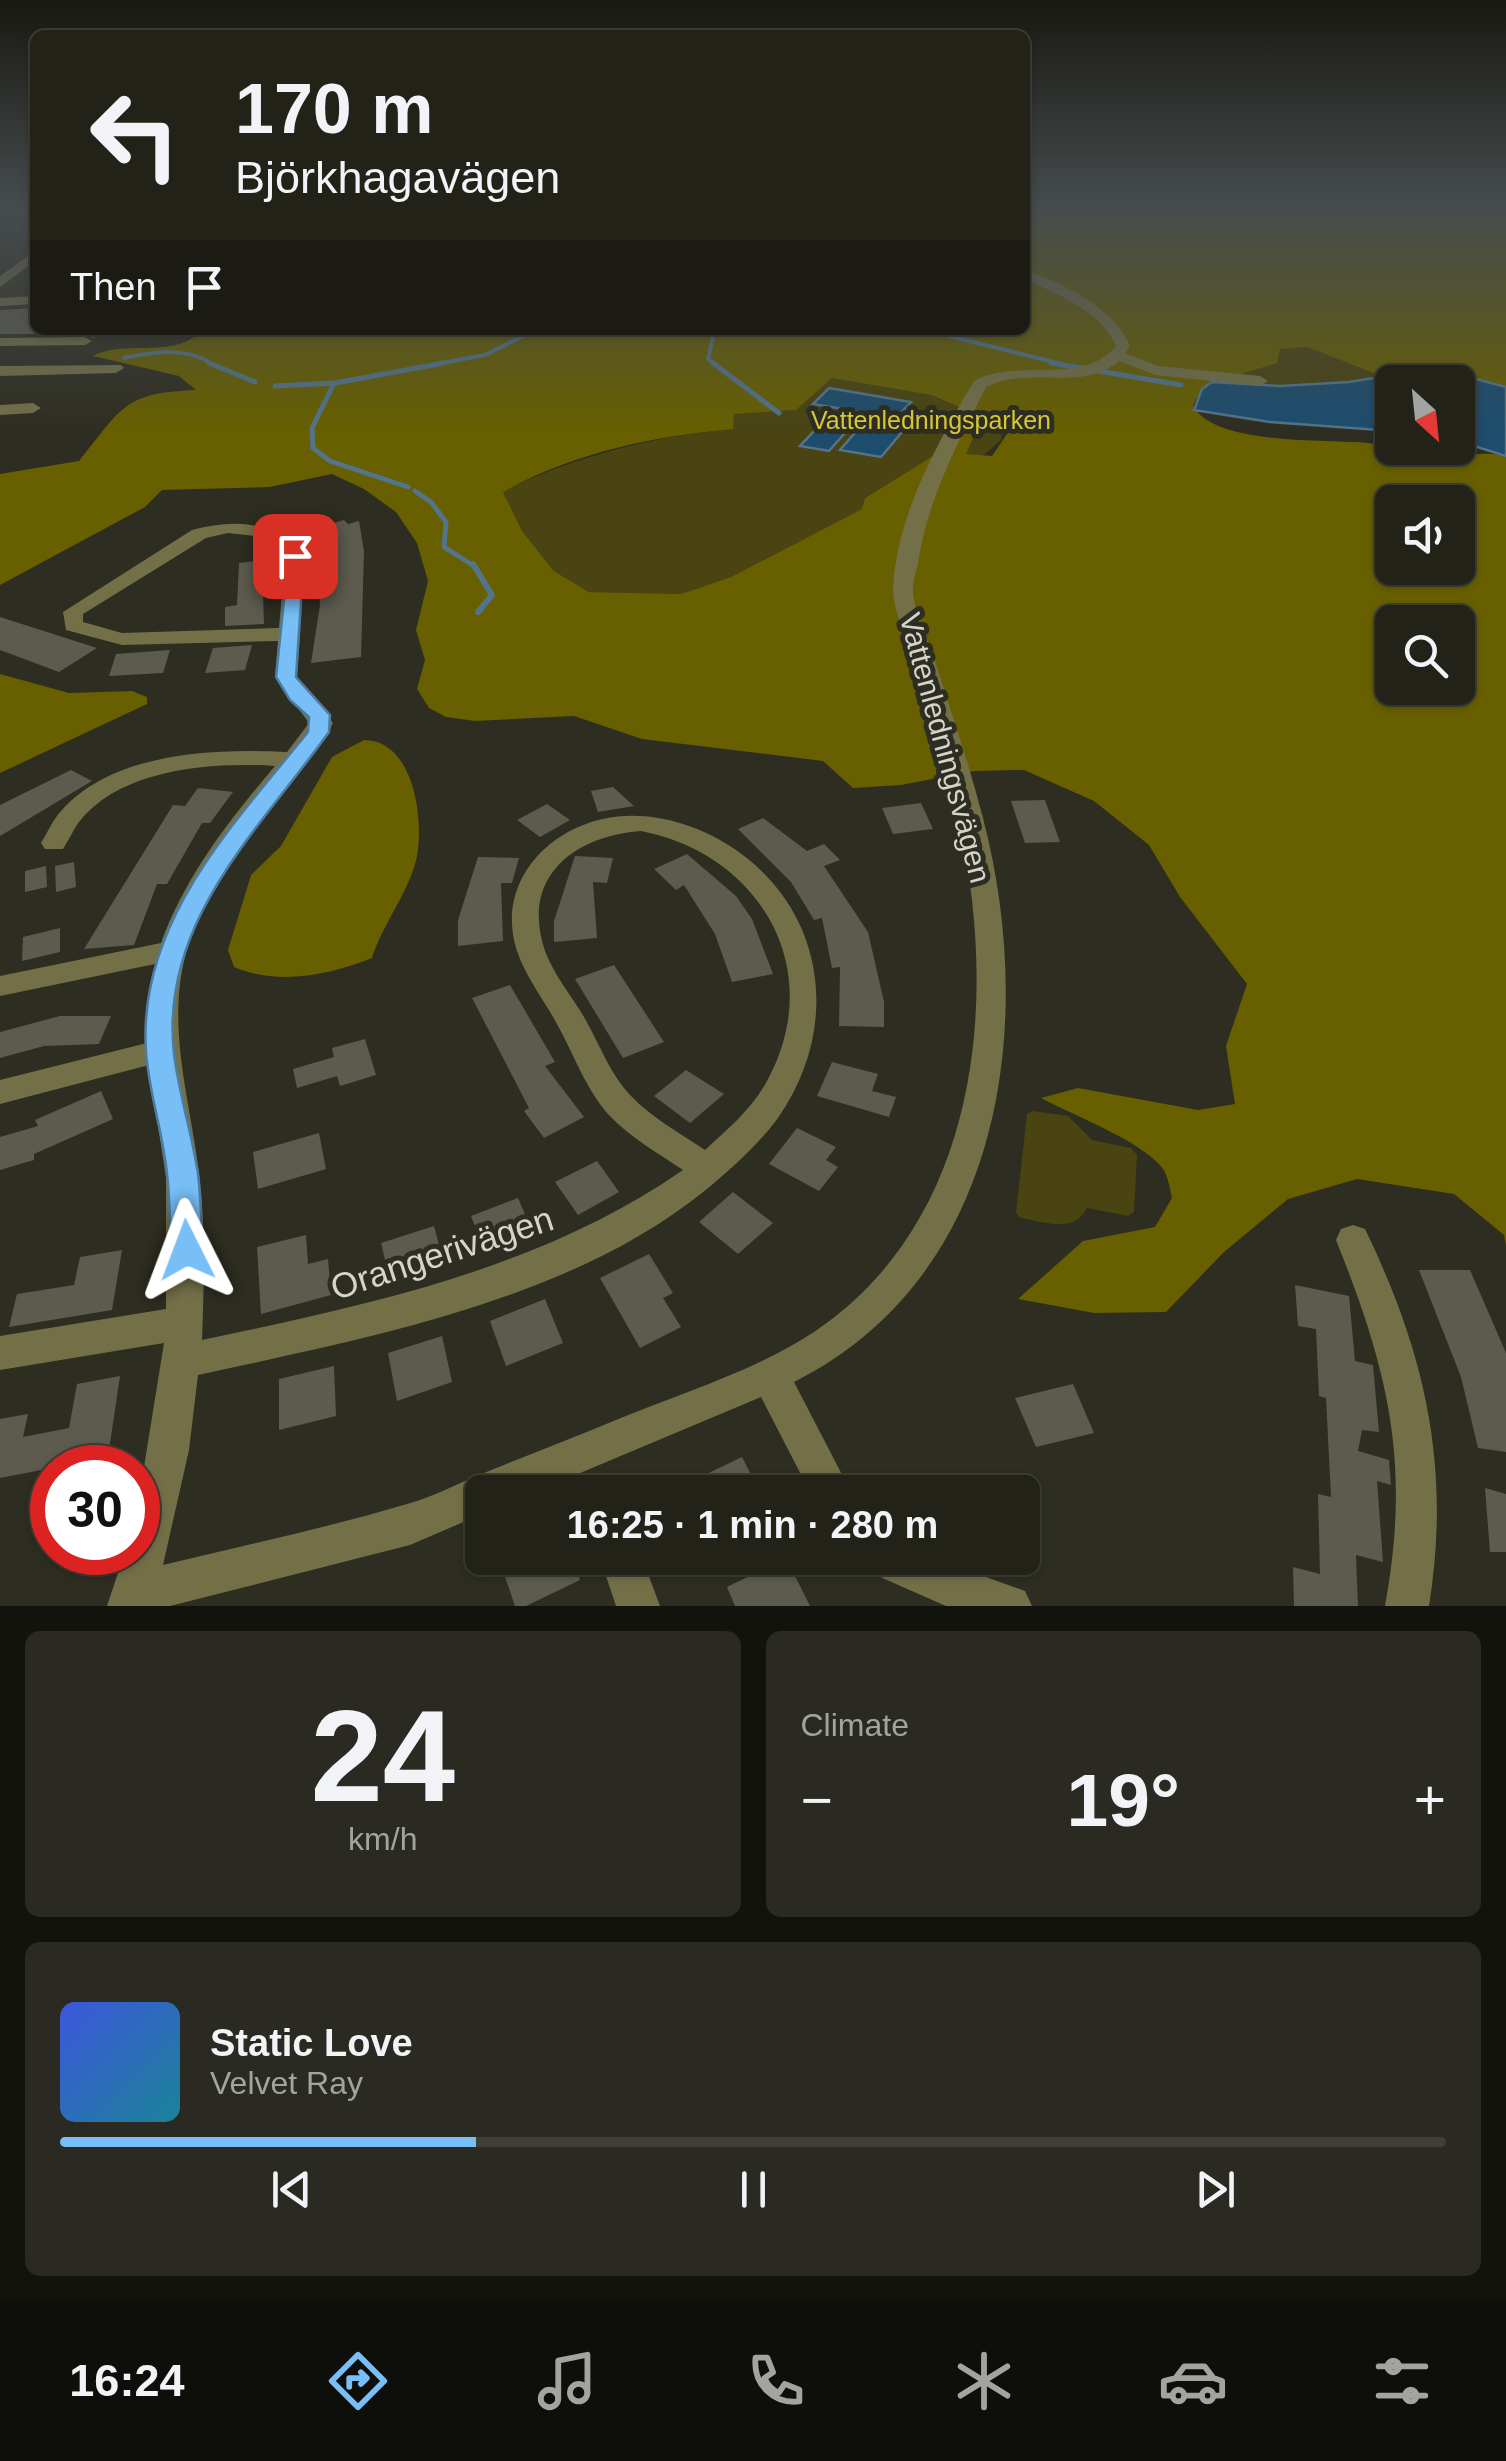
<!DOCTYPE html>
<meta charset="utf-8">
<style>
body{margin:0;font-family:Helvetica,sans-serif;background:#2a2a22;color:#f1f3f6;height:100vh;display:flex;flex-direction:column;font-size:38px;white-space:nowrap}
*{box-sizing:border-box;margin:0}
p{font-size:32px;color:#a2a4a2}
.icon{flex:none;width:55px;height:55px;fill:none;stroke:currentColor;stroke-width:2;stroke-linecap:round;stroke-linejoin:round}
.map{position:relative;height:1606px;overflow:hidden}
.drawer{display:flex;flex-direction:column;gap:25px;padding:25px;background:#13130e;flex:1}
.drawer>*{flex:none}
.guide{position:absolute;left:30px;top:30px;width:1000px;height:305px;border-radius:15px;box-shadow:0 2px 8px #0004,0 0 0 2px #3f3f38;background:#222219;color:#f1f3f6;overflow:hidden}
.needle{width:65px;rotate:153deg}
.controls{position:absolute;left:1375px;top:365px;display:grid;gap:20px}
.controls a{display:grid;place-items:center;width:100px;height:100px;border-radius:15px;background:#222219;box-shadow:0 2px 8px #0004,0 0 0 2px #3f3f38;font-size:50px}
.speed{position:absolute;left:30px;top:1445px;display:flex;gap:20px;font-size:50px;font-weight:700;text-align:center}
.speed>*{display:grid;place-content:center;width:130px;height:130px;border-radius:50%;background:#222219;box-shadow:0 2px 8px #0004,0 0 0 2px #3f3f38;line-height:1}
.speed .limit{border:15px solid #d22;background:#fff;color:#111}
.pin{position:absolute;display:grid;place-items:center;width:85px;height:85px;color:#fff;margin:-42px;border-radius:20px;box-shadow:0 5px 15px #0006}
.me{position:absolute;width:110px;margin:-55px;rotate:357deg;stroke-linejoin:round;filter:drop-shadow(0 0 8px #0008)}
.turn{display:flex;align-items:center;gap:35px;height:210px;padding:0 40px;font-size:45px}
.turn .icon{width:130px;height:130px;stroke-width:2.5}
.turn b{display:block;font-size:70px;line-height:85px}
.then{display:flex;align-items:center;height:95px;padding:0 40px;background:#0003;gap:20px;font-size:38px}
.big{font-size:75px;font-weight:700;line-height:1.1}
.drawer .tile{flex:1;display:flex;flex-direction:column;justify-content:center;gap:15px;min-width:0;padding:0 35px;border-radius:15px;background:#2a2a22}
.drawer .dial{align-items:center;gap:0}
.dial b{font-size:130px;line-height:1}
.song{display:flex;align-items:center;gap:30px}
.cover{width:120px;height:120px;border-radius:15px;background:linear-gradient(135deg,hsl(230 70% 55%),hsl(190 70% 35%))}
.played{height:10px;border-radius:5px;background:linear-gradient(90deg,#78bff7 30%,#3f3f38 30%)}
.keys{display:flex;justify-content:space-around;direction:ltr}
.heat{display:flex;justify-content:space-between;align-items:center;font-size:55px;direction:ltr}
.drawer .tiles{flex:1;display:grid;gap:25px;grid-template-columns:1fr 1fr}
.tile:last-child{grid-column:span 2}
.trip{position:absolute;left:465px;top:1475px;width:575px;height:100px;border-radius:15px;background:#222219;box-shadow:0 2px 8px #0004,0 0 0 2px #3f3f38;font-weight:700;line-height:100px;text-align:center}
.menu{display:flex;height:160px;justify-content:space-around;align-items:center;background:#0e0e0a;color:#a2a4a2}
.menu .icon{width:70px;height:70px}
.menu .selected{color:#78bff7}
.menu b{font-size:45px;color:#f1f3f6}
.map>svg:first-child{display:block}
</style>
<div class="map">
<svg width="1506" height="1606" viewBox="0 0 1506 1606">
<rect width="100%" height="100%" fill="#2e2d21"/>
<path fill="#494411" d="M1307,347L1388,379L1369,381L1378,390L1009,396L1001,440L951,484L903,475L865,498L863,509L731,577L681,594L589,592L554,571L522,531L502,491C576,457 651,436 732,429L734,413L796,410L843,360Z
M1033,1111L1068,1116L1092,1140L1131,1148L1137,1155L1134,1212L1128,1216L1087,1208C1074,1234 1045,1222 1021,1218L1016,1213L1027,1114Z"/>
<path fill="#675f00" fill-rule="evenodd" d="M1025,209H1506V387L1435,368L1388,379L1307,347L1280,349L1277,363L1241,374V383L1202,389L1193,405C1212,446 1330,439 1369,443C1392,446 1415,457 1438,457C1463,458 1481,450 1506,456V1246L1504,1235L1454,1194L1357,1179L1288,1199L1224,1252L1166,1312L1094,1313L1018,1299L1083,1241L1155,1227L1172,1198C1170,1189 1168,1176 1163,1169C1141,1140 1074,1116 1041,1098L1078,1088L1198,1110L1235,1104L1226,1046L1247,984L1180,897L1149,845L1094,801L1024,770L974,771L901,785L853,788L823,761L642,739L574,716L475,721L446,717L429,708L417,689L425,660L416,630L428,581L417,543L396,512L364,489L332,474L270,487L162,490L145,507L0,585V474L79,461C123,407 123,393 196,390L179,376L93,356C122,339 178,360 201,330H1025ZM832,378L932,395L971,412L956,442L865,498L862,509L731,577L681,594L589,592L554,571L522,531L503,492C572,453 655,436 733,429L734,414L796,410ZM980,422L1009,431L992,456L966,454ZM1392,502H1458V568H1392ZM1392,622H1458V688H1392Z
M0,674L69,693L132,691L147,697V704L0,773Z
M364,740C414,740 424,819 417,856C410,891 383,923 372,958C329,975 278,986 234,967L228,950L251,875L281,846L332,757Z"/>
<path fill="#1d4c6d" stroke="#54748a" stroke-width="2.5" d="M1435,368L1506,387V456L1458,441V382H1392V431L1270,422L1194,410L1202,389L1212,382L1280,386L1349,382Z
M829,388L911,402L896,418L813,404Z
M832,412L859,417L829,451L800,446Z
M867,419L907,426L881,457L840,450Z"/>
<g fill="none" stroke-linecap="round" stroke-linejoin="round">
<path stroke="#54748a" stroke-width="4" d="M699,330H726
M925,330L1066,365
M708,333L713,337L708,359L716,365
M124,358C154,352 187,346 213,365
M431,365L485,355L535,330"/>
<path stroke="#54748a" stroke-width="5" d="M209,363L255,382
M713,363L779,413
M1051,363L1181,385
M334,383L312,428L313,448L330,461L408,487
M275,386L335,383L444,363
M415,491L431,502L446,522L444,547L474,566"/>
<path stroke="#54748a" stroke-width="6" d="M473,564L492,595L478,612"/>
</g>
<path fill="#5c5b4e" d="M35,308V334H0V310Z
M344,520L348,524L359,521L364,551L361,657L311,663L320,605L316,553H320L300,533Z
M273,559L274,593L263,594L264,624L225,626V607L237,605L239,563Z
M0,617L97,648L59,672L0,650Z
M252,645L245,670L205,673L213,648Z
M170,650L163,673L109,676L116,654Z
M71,770L92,781L0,836V805Z
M613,787L634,806L598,812L591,791Z
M198,788L233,792L210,823H202L167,884H157L134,945L84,949L173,805L185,806Z
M1045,800L1060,842L1025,843L1011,801Z
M921,803L933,829L893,834L882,808Z
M547,804L570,820L540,837L517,820Z
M763,818L807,851L824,844L840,860L824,866L868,932L884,1002V1027L839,1026L840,967L832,968L822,918L814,920L791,882L738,829Z
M687,854L736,896L752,919L773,974L732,982L715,934L684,885L676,890L654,869Z
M575,856L613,858L607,883L593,882L597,938L554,942V921Z
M478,857L519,858L512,883H501L503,941L458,946V920Z
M74,862L76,887L56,892L55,866Z
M46,866L47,887L25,892V871Z
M60,928V952L22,961L23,937Z
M614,965L664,1042L623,1058L575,979Z
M510,985L555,1062L545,1066L584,1117L544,1138L524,1111L529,1108L472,998Z
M60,1016H111L99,1044L44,1046L0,1058V1032Z
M365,1039L376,1075L340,1086L337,1076L297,1088L293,1069L334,1057L332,1048Z
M832,1062L878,1074L872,1091L896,1097L889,1117L817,1096Z
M686,1070L724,1094L690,1123L654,1096Z
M101,1091L113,1119L34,1154V1160L0,1170V1137L38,1126L35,1120Z
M797,1128L836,1147L826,1160L838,1167L819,1191L769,1164Z
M319,1133L326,1169L258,1189L253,1152Z
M597,1161L619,1192L578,1215L555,1182Z
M733,1192L773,1223L738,1254L699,1222Z
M518,1198L534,1235L486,1254L471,1216Z
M434,1226L445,1268L391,1285L381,1243Z
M306,1235L308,1264L328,1259L331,1295L261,1314L257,1247Z
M122,1250L112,1310L9,1327L17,1294L74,1285L80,1257Z
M649,1254L673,1293L663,1298L681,1327L640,1348L600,1278Z
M1419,1270H1470L1506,1353V1452L1478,1448L1461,1377Z
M1295,1285L1349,1296L1355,1361L1373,1365L1379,1432L1362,1430L1358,1451L1389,1460L1391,1485L1377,1481L1383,1562L1356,1555L1358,1606H1294L1293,1567L1320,1574L1318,1494L1331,1497L1326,1398L1319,1396L1316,1329L1298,1326Z
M545,1299L563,1343L506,1366L490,1321Z
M442,1336L452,1382L397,1401L388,1353Z
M334,1366L336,1416L279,1430V1379Z
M120,1376L108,1457L0,1478V1419L28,1414L23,1437L69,1428L77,1384Z
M1073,1384L1094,1433L1036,1447L1015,1398Z
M742,1457L760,1492H669Z
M1485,1488L1506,1494V1552H1490Z
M523,1558H572L580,1580L526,1606H515L502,1568Z
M786,1558L810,1606H735L727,1587Z"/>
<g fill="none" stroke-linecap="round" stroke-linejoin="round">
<path fill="#737048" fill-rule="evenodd" d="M35,251V261L0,287V276Z
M1025,270C1063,283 1114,308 1130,346L1125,353L1158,366L1260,376L1268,381L1260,386L1156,375L1119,361C1081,393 1028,365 986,387C957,445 928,498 918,563C916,572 912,584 913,593C915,614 928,638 934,658C951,711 969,764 983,818C1037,1025 1003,1277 794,1382L851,1492H810L761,1397L535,1492H482V1514L410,1545L170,1606H107L125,1552H138V1504L164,1343L0,1370V1336L166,1309V1178L149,1065L0,1104V1080L147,1043L155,964L0,996V976L161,943C185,876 230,819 275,766C213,762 121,768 79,822C73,830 69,840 63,849H45L41,843C48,832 53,819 62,810C114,752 215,748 287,752L309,723L275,677L278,641L122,645L66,630L63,612L192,530C235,519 274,520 305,556L297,677L333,723L326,737C271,801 208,870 186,953C166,1028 190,1098 199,1173C206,1228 204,1285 202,1340C371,1304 538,1270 683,1170C658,1153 629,1137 608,1114C586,1089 574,1055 558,1026C545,1001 526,978 517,951C496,887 543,832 603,819C646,809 694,823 730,846C826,908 842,1026 778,1118C759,1144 731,1169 707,1189C570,1301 367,1338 198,1375L189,1450L163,1565C244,1545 327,1528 407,1504C432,1497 455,1485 479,1475C525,1456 571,1439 616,1420C681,1393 755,1371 814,1332C979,1221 999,1003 959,823C946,766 928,711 912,656C906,636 893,610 893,589C896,516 938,442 974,381C1019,357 1082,387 1116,346C1102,311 1056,294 1025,279ZM228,533L255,536L285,557L279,628L122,633L83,622V614L206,538ZM641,831C760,854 828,970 767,1081C752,1109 728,1129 705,1150C680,1133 652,1118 631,1096C610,1074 599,1043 584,1017C571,995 554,975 545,951C520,877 574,836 641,831Z
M35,296V304L0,306V298Z
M133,330L92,338L85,334L91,330Z
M0,338L85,337L92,341L85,345L0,346Z
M121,365L124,368L116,373L0,376V366Z
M0,405L33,403L41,408L33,413L0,415Z
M1353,1225L1365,1229C1426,1355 1451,1468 1429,1606H1385C1411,1464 1389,1372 1336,1240L1341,1229Z
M600,1558H642L660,1606H616Z
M865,1558H933L1025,1591L1032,1606H946L871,1573Z"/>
</g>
<linearGradient id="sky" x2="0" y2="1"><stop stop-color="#191912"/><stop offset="0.48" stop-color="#464c4e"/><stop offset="1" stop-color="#464c4e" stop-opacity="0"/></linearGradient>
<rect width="1506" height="434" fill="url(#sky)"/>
<path fill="#78bff7" stroke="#4e7ca1" stroke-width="2.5" d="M289,552L304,556L296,677L330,715L329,732C259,830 159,922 174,1054C179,1094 192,1134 198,1174C201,1199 201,1225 203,1250L198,1260L187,1264L176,1260L171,1250C170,1225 170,1199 167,1174C163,1133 149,1093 146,1052C137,923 233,825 308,732L309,717L290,700L276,677Z"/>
<g text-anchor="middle" stroke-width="10" stroke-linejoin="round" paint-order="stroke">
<g font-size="25" fill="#d5c737" stroke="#2e2d21">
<text x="931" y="429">Vattenledningsparken</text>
</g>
<g font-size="30" fill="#d4d3cc" stroke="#2e2d21">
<text transform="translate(945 748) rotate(75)" y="10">Vattenledningsvägen</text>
</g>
<g font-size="35" fill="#d4d3cc" stroke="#2e2d21">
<text transform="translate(442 1253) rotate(-18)" y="12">Orangerivägen</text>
</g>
</g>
</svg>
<div class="controls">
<a><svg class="needle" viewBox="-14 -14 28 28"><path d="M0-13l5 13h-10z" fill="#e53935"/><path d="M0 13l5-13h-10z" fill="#a2a4a2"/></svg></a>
<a><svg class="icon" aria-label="sound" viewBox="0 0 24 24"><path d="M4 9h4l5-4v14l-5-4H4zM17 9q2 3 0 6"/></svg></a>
<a><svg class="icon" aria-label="search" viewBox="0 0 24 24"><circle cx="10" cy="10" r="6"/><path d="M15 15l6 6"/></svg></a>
</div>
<div class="speed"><div class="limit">30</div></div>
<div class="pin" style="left:295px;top:556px;background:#d93025"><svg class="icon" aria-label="arrive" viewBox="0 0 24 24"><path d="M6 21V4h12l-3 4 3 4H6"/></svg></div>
<svg class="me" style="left:187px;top:1250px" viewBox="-20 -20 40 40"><path d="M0-17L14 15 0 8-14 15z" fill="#78bff7" stroke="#fff" stroke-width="4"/></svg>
<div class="trip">16:25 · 1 min · 280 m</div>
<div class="guide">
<div class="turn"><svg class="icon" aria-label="left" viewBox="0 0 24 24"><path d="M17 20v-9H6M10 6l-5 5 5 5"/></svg><div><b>170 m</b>Björkhagavägen</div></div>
<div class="then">Then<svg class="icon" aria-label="arrive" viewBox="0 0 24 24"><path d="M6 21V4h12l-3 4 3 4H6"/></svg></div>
</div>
</div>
<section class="drawer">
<div class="tiles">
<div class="tile dial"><b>24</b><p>km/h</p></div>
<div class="tile"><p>Climate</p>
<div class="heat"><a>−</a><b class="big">19°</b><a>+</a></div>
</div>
<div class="tile">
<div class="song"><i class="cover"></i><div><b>Static Love</b><p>Velvet Ray</p></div></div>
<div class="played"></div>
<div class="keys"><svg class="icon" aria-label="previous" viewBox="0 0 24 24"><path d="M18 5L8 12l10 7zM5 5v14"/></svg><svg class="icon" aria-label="pause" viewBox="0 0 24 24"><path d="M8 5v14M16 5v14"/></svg><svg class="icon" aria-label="next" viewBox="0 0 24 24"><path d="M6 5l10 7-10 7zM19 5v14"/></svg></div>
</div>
</div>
</section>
<nav class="menu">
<b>16:24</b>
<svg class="icon selected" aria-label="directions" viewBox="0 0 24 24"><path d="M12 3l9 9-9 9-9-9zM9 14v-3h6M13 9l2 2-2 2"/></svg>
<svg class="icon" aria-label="music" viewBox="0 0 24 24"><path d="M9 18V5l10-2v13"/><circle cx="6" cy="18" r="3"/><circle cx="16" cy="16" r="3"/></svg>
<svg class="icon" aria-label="phone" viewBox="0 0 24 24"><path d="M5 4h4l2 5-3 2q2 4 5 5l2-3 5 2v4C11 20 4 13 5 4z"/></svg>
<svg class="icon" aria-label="climate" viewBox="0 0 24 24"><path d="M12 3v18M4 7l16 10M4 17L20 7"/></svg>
<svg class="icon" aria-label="car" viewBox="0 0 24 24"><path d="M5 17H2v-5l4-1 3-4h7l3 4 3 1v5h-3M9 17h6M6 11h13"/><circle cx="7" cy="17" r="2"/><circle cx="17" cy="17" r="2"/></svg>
<svg class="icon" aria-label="filters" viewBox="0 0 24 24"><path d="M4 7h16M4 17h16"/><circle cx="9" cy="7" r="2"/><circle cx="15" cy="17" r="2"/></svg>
</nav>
